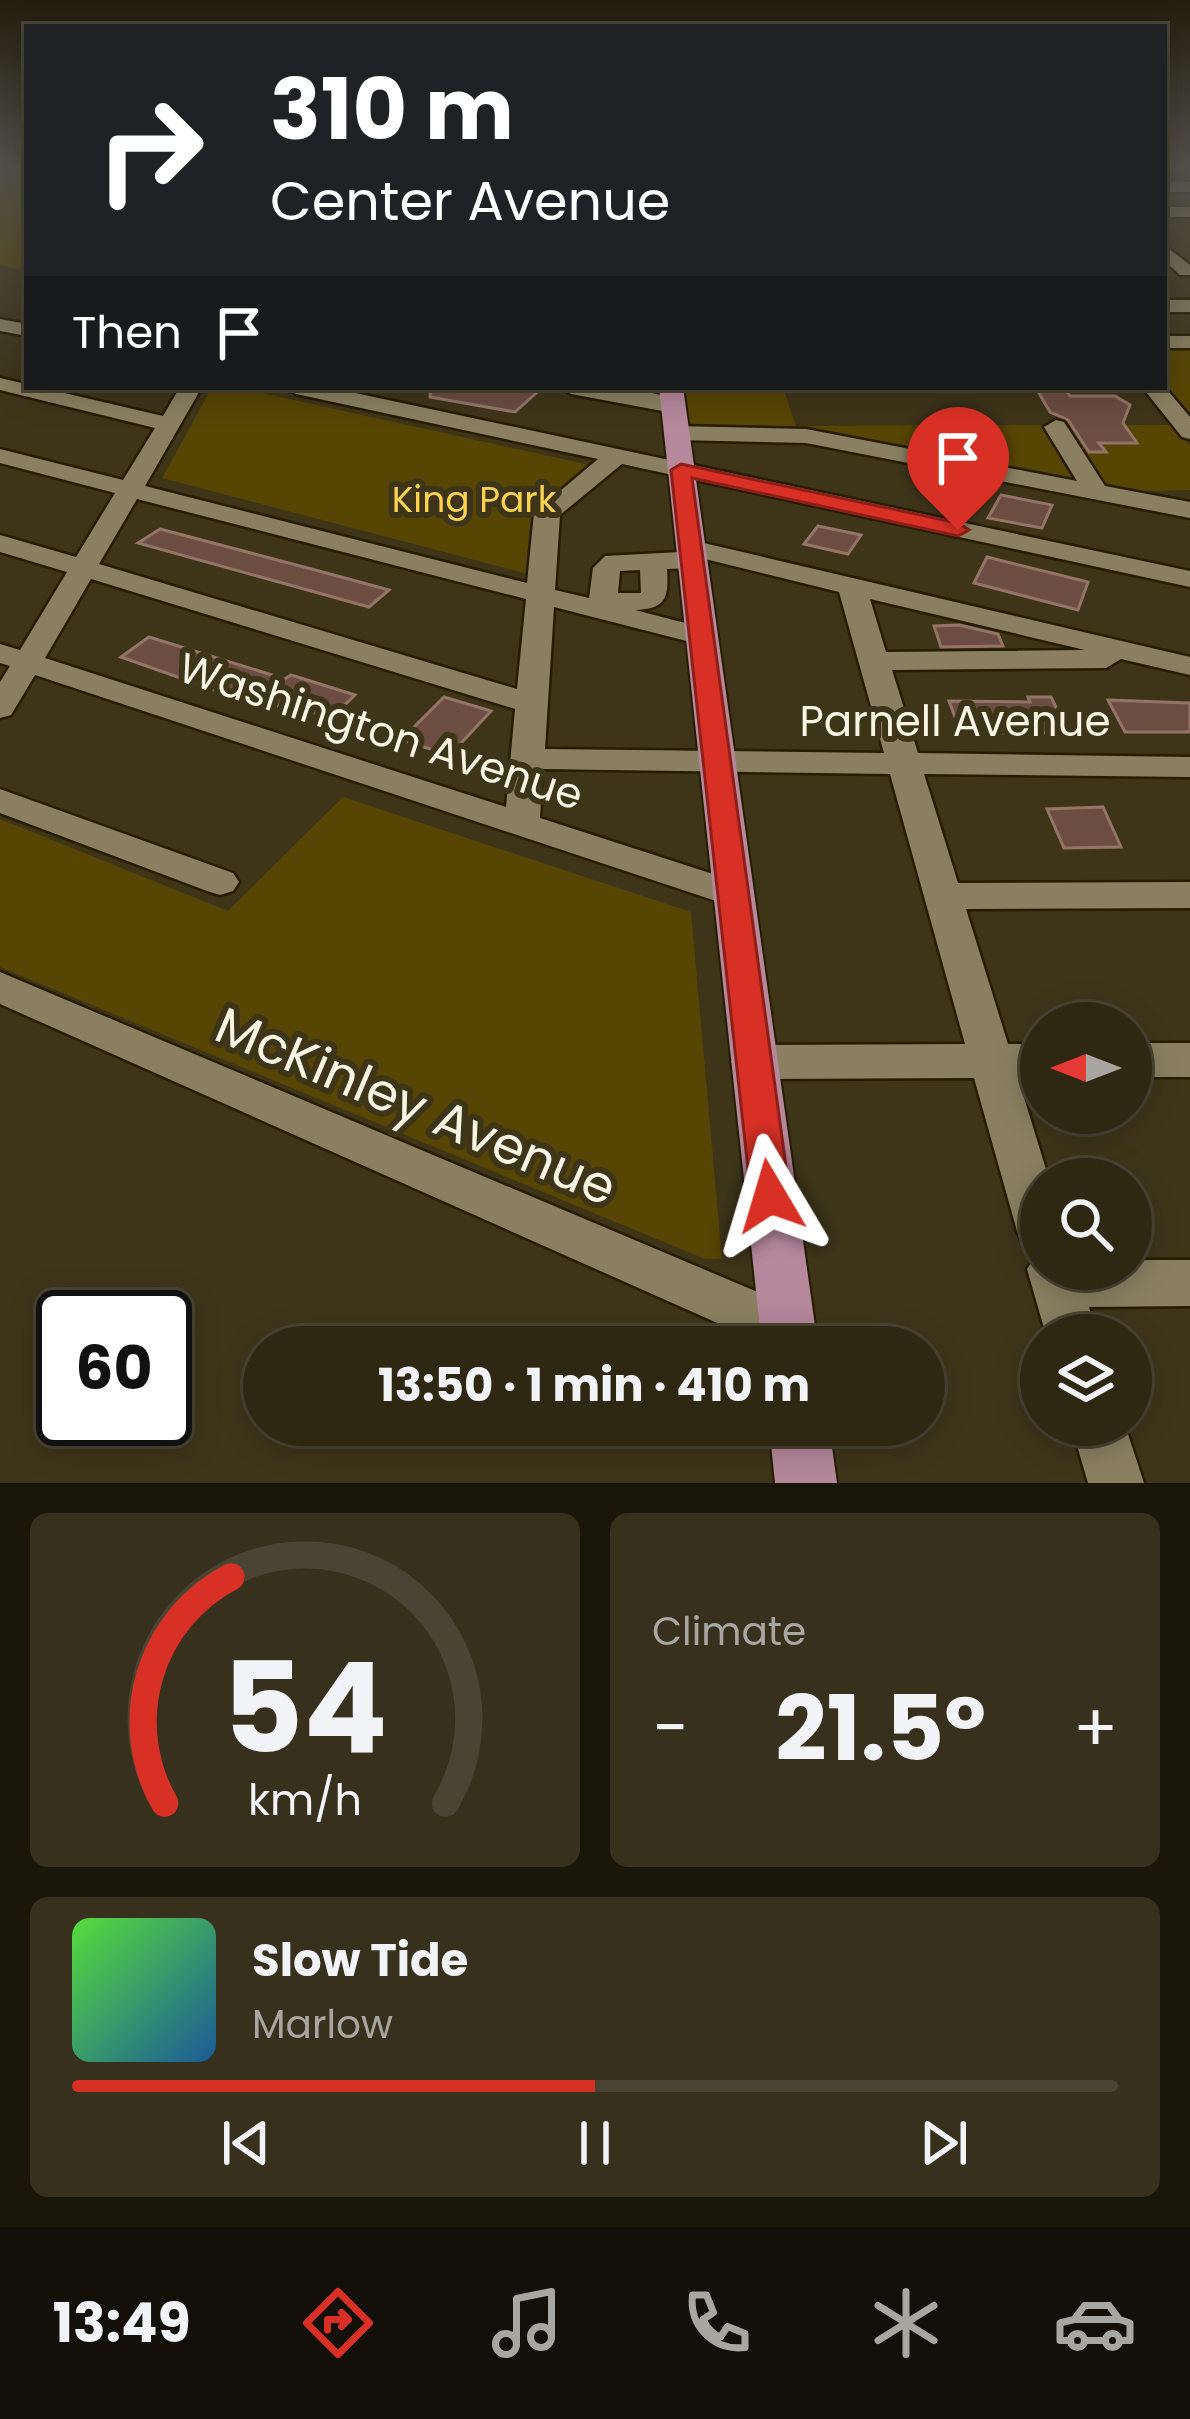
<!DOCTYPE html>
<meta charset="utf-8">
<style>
body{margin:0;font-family:Poppins,sans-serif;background:#36301c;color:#f1f3f6;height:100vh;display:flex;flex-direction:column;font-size:45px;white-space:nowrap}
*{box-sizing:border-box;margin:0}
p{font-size:39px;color:#a7a6a0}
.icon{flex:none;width:66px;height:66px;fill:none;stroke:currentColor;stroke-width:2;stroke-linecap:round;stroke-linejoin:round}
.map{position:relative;height:1483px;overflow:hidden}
.panel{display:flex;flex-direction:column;gap:30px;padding:30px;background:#19160a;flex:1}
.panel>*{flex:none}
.top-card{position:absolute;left:24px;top:24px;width:1143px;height:366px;border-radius:0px;box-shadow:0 6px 30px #0003,0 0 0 3px #494433;background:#202124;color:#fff;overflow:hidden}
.needle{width:78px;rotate:270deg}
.tools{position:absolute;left:1020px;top:1002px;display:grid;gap:24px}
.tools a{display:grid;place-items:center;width:132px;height:132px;border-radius:50%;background:#2e2813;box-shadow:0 6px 30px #0003,0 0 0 3px #494433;font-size:60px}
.speed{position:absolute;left:36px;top:1290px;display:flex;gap:24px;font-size:60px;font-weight:700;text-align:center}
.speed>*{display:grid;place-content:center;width:156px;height:156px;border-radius:50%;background:#2e2813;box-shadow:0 6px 30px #0003,0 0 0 3px #494433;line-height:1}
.speed .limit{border:6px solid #111;border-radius:18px;background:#fff;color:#111}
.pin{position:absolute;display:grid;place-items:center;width:102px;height:102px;color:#fff;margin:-123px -51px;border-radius:50% 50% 50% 0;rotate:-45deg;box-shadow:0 0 12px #0007}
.pin .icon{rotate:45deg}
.me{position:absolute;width:132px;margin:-66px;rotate:353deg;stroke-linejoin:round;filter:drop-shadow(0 0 9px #0008)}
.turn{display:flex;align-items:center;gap:42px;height:252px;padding:0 48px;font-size:54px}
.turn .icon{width:156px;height:156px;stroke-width:2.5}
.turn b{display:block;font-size:84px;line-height:102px}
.then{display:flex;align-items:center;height:114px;padding:0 48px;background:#0003;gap:24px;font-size:45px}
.big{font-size:90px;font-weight:700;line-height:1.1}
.panel .widget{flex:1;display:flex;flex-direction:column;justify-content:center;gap:18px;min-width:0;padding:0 42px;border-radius:18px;background:#36301c}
.panel .dial{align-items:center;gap:0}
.dial svg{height:312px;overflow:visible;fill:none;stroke:#494433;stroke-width:7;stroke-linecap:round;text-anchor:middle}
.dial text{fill:#f1f3f6;stroke:none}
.song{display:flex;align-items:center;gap:36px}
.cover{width:144px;height:144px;border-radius:18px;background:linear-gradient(135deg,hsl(110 70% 55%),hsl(210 70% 35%))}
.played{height:12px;border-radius:6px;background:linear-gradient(90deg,#d93025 50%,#494433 50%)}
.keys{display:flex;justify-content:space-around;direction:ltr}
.heat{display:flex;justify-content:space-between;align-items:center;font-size:66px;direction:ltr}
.panel .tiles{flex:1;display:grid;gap:30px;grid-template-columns:1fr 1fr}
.widget:last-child{grid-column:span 2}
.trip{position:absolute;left:243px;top:1326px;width:702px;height:120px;border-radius:60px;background:#2e2813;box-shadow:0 6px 30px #0003,0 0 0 3px #494433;font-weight:700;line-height:120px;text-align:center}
.menu{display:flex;height:192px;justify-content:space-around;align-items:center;background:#121008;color:#a7a6a0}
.menu .icon{width:84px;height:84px}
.menu .selected{color:#d93025}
.menu b{font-size:54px;color:#f1f3f6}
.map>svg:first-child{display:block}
</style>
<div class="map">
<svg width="1190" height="1483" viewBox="0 0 1190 1483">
<rect width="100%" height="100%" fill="#3e3519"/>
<path fill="#574504" d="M0,168H27V271L0,265Z
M1164,345H1190V417L1164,386Z
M212,387H235L594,466L534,513L528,574L162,478Z
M683,387H783L796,426L1048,425L1084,484L794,432L689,430Z
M1060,425H1174L1190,446V490L1150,491L1146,497L1100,488Z
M343,797L691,912L722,1259H705L0,967V819L228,911Z"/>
<path fill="#6b4d41" stroke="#957468" stroke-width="3" d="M431,387H543L515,412L430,397Z
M1036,388H1065L1070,396H1115L1130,405L1123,423L1137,443H1099L1106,452H1089L1068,420L1050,412Z
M1001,495L1052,505L1042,528L988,518Z
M818,526L861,535L848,554L804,544Z
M160,529L319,571L389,590L369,607L138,543Z
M987,557L1088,582L1078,610L974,583Z
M959,625L998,634L1003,646L941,647L934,626Z
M149,637L285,679L291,675L355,695L331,718L282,703L278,706L259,700L254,704L121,657Z
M444,697L491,711L450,755L401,740Z
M1028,697H1051L1069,733H961L949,701L1030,702Z
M1108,700L1190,703V732H1125Z
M1103,807L1121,847L1064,848L1047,809Z"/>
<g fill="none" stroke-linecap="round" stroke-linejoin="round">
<g stroke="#251c01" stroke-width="5">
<path id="minor" d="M1164,182H1190V192H1164Z
M1164,207H1190V217H1164Z
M1164,245L1190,265V275H1180L1164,260Z
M1164,300H1190V312H1164Z
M0,319L27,324V336L0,331Z
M1164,336H1190V348H1164Z
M0,378L163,416L180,387H202L145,486L527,583L534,513L598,459L296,394L285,387H327L1190,571V587L622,464L560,515L555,590L589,598L593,568L605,556L680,552L682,542L691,540L1190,657V675L1121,659L1106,668L892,670L918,753L1190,757V777L924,774L958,883L1190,882V908L966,909L1008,1044H1041V1078H1018L1049,1179H1041V1269H1131V1260H1190V1306L1089,1307L1098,1335H1046L1027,1269L1038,1252L1024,1246L1017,1231L974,1078L753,1079L738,1074L731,1062L738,1050L753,1045L965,1044L890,774L543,769L540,818L747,885L753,894L747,903L734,907L35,675L11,715L0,718V682L10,666L0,663V644L20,650L67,572L0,552V535L76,557L115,493L0,463V449L123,480L155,428L0,390ZM137,499L526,599L517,689L99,564ZM705,559L839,592L884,753L545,749L554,607L702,645L712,642L717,636L712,630L635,610C666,609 669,598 667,569L692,568ZM640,570L641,593H618L620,571ZM91,579L515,709L506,807L45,658ZM870,599L1085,650L886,652Z
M1164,386L1190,417V439L1182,437L1142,387Z
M560,387C592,387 659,386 684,406L673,413L571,394Z
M1056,420L1064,422L1105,486L1190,502V518L806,443L677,440L665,433L677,426L806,429L1077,481L1044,427Z
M0,789L233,873L239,882L233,891L220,895L207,891L0,813Z
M0,972L805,1312L813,1329L805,1346H769L0,1004Z
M1131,1043H1190V1077H1131Z
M1071,1425H1125L1144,1483H1088Z"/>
</g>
<g stroke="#251c01" stroke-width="4">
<path id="major" d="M659,387H683L818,1347H762Z
M769,1425H829L837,1483H775Z"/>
</g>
<use href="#minor" fill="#8a8061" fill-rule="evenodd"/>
<use href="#major" fill="#b5889b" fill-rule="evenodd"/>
</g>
<linearGradient id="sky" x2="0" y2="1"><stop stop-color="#221d0e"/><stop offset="0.45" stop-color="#525149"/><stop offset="1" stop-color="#525149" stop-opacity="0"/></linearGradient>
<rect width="1190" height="375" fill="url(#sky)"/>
<path fill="#d93025" stroke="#8d1f18" stroke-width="3" d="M681,464L958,523L969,530L958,536L692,478L790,1196L784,1207L770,1212L757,1207L751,1196L671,470Z"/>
<g text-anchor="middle" stroke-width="12" stroke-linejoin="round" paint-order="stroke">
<g font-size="36" fill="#fcd34e" stroke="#3e3519">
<text x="474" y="512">King Park</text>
</g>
<g font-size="42" fill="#f9f4e3" stroke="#3e3519">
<text x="955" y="736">Parnell Avenue</text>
<text transform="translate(381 731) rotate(18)" y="15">Washington Avenue</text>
</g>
<g font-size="51" fill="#f9f4e3" stroke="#3e3519">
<text transform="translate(416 1106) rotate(23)" y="18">McKinley Avenue</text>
</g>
</g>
</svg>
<div class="tools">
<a><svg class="needle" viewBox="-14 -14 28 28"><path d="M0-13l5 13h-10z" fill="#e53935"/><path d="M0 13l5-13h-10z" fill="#a7a6a0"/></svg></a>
<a><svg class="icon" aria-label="search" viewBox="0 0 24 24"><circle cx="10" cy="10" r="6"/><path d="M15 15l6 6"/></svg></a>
<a><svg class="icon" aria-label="layers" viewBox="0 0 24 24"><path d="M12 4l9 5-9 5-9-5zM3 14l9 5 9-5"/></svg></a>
</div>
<div class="speed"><div class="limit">60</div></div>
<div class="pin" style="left:958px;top:530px;background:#d93025"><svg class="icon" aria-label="arrive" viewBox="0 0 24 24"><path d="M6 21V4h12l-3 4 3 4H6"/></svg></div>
<svg class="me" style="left:770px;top:1196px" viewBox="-20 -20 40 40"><path d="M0-17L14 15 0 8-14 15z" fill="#d93025" stroke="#fff" stroke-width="4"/></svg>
<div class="trip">13:50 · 1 min · 410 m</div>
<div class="top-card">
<div class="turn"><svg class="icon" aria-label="right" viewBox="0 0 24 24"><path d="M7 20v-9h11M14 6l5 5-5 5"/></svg><div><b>310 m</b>Center Avenue</div></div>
<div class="then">Then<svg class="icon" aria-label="arrive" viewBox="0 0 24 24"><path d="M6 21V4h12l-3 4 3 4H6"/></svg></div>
</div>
</div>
<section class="panel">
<div class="tiles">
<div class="widget dial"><svg viewBox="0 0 100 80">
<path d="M14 69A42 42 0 1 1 86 69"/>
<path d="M14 69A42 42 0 0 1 31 11" stroke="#d93025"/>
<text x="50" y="56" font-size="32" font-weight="700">54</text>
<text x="50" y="72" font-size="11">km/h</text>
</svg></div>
<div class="widget"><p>Climate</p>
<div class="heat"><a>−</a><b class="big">21.5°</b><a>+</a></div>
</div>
<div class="widget">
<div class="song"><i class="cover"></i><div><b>Slow Tide</b><p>Marlow</p></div></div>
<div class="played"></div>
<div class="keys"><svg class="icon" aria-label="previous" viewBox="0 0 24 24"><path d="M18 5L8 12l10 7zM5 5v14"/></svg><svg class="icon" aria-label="pause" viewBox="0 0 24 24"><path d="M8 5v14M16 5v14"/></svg><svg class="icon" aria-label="next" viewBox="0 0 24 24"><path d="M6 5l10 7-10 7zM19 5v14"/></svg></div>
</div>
</div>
</section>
<nav class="menu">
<b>13:49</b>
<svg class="icon selected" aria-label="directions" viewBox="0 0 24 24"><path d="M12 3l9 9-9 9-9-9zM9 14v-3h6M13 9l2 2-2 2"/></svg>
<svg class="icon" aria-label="music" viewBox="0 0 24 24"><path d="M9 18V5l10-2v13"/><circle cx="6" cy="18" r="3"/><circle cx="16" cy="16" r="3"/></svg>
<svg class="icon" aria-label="phone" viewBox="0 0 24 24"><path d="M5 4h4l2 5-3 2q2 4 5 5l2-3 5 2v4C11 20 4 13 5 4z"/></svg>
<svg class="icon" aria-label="climate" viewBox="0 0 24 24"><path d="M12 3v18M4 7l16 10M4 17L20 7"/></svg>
<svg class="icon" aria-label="car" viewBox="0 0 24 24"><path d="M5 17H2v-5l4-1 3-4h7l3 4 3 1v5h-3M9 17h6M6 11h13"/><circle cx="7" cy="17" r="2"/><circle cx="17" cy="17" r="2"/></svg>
</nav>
